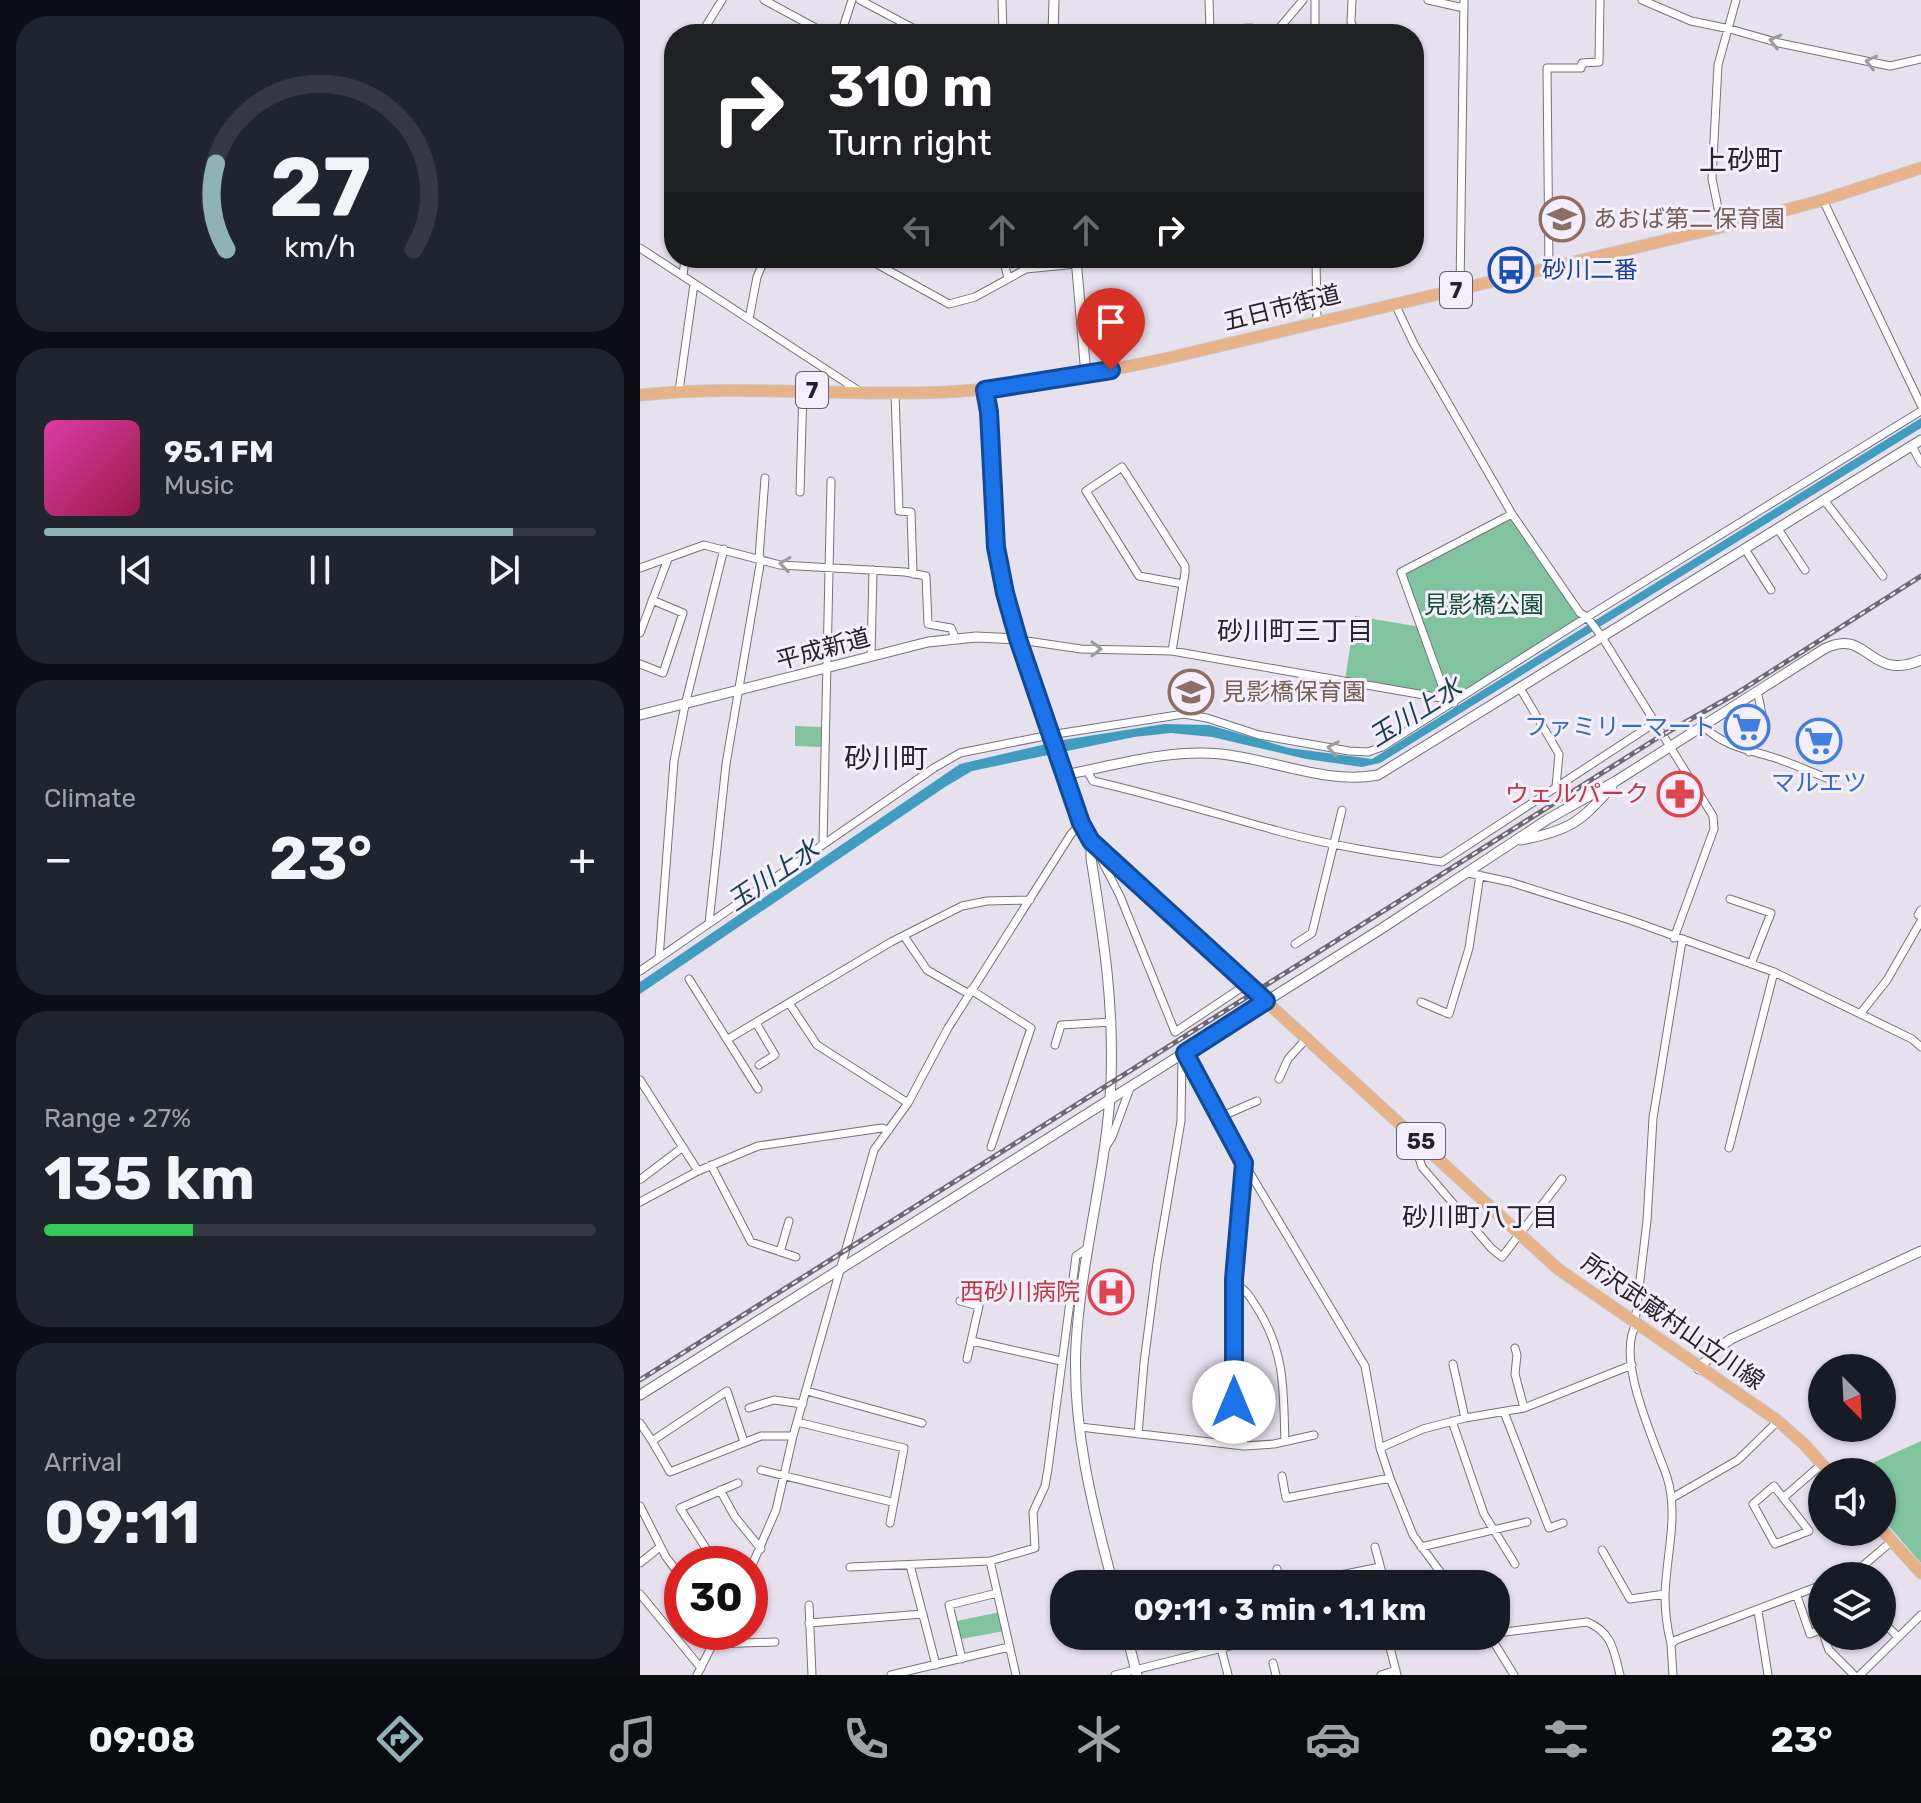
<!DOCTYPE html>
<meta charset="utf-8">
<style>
body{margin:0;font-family:Rubik,"Noto Sans JP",sans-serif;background:#20242c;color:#f1f3f6;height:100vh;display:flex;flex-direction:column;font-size:30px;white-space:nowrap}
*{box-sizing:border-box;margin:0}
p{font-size:26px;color:#9ea1a6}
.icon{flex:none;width:44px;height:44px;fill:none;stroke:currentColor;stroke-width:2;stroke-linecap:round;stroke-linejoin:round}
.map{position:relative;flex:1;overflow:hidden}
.sheet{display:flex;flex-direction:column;gap:16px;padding:16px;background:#0d0f14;width:640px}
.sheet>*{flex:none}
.banner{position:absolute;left:24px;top:24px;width:760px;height:244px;border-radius:32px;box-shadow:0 2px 6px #0004;background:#202124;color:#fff;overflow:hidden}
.needle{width:52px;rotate:156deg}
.buttons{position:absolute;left:1168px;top:1354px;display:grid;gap:16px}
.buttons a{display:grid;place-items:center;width:88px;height:88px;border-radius:50%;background:#171b24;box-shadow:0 2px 6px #0004;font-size:40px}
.speed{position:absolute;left:24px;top:1546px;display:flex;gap:16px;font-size:40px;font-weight:700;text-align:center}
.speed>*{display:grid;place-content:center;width:104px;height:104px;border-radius:50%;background:#171b24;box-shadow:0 2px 6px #0004;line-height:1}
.speed .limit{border:12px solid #d22;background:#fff;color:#111}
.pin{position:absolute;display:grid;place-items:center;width:68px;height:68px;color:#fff;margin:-82px -34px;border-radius:50% 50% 50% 0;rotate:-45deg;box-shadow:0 0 8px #0007}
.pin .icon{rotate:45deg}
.me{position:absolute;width:88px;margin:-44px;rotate:0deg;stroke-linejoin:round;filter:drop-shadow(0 0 6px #0008)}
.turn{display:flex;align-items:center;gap:28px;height:168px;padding:0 32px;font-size:36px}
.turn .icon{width:104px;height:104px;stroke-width:2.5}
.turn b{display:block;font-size:56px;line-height:68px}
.lanes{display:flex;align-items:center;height:76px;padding:0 32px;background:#0003;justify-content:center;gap:40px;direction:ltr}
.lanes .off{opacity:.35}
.big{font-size:60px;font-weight:700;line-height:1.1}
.sheet .tile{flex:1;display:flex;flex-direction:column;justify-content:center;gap:12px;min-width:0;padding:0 28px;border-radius:32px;background:#20242c}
.sheet .dial{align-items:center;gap:0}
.dial svg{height:208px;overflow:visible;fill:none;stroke:#363941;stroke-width:7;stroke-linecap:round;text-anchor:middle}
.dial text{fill:#f1f3f6;stroke:none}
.song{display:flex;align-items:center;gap:24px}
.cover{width:96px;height:96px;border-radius:12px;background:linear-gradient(135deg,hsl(320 70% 55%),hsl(340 70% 35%))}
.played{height:8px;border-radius:4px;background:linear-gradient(90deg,#8eb3b2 85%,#363941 85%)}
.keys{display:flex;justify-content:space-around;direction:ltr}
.heat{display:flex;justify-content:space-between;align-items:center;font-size:44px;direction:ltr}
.charge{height:12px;border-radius:6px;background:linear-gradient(90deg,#34c759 27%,#363941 0)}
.trip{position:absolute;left:410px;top:1570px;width:460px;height:80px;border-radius:32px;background:#171b24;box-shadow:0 2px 6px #0004;font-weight:700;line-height:80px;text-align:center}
.tabs{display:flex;height:128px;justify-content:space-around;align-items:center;background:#090b0e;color:#9ea1a6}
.tabs .icon{width:56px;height:56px}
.tabs .active{color:#8eb3b2}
.tabs b{font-size:36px;color:#f1f3f6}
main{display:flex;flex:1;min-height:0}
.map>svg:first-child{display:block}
</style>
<main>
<section class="sheet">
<div class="tile dial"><svg viewBox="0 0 100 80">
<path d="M14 69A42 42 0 1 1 86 69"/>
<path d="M14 69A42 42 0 0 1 10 36" stroke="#8eb3b2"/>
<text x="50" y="56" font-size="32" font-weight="700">27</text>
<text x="50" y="72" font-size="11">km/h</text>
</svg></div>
<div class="tile">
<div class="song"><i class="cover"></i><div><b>95.1 FM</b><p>Music</p></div></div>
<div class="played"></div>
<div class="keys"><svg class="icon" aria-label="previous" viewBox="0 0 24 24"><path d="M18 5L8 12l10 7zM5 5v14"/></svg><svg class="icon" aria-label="pause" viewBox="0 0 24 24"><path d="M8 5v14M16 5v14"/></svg><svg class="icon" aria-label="next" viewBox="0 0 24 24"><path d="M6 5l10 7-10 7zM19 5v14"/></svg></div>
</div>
<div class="tile"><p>Climate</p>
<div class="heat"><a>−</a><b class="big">23°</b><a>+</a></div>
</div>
<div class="tile"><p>Range · 27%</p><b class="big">135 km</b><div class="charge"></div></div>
<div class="tile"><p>Arrival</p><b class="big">09:11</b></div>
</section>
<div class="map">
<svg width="1281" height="1675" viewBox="0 0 1281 1675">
<rect width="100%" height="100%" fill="#e7e1ee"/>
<path fill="#82c39f" d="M870,517L946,620L813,700L705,680L715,616L781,627L765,573Z
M155,726L182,727L181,747L155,746Z
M1281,1441V1563L1242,1518V1472H1213Z
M360,1612L364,1631L321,1639L317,1621Z"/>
<path fill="#419dbf" d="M1281,418V428L740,763L722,767L666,759L572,737L531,733L494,737L332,771L305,787L0,994V982L320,764L423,740L524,724L569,725L649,748L732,759Z"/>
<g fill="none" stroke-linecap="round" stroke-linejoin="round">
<g stroke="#76717d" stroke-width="9">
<path id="minor" d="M124,0L187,34
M220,0L284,34
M362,0L363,34
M569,0L570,31
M675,0V34
M712,0L711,22L715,34
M788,0L824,8
M1002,0L1051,21L1090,29L1139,43L1250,66L1281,59
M636,32L663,0
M61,34L82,0
M201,34L212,0
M520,34L610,28L637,31
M1183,200L1281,405
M1082,227L1072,179L1078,65L1096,0
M0,248L219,391
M226,258L309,304L335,297L386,269L436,264
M363,258L368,278
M676,258L677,322
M909,268L907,68H941L942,63L959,62L960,0
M43,276L45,258
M820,289L824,0
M755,304L774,344L872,514L940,613L947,617L962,637L1073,816L1074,829L1034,938
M109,319L117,277L125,258
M39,391L54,284
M255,393L259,511L271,512L273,574
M1272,446L1281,463
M160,492L163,390
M1184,500L1243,576
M1138,529L1165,570
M1105,549L1131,590
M119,558L125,478
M0,568L64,545L140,565L265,572L286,576L288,624L311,628L315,637
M0,633L28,559
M380,640L441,649L532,651L807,699L814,703
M532,651L545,573V566L482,467L446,491L499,576L543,584
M231,656L233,570
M0,664L23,673L43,613L12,600
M880,688L919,754L916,787
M807,699L761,572L872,514
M1063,726C1084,746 1105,749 1132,757C1152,763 1173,773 1192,780
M1109,752C1123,723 1126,725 1117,692
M447,771L453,781C515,795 576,814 638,831C692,846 747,854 802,862L1016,722
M183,844L191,481
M463,853L462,861L480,896L535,1032L607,984
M828,873L870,882L990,920L1134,972L1272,1039L1281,1047
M1090,899L1131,913L1111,964
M1281,910L1278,915L1281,916
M69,923L86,764L121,559
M264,936L287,970L329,994
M655,944L672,933L702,810
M19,958L34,761L45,705L84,549
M0,971L294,768L320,753L410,735L544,714L567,718L619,735L709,751L728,752L742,747L947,617L1281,411
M49,979L118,1089
M331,990L391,1028L351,1147
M781,1002L809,1014L829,948L840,875
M149,1003L177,1045L268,1103
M1220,1014L1247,980L1281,921
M116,1023L135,1055L119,1065
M88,1039L251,942L322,906L347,901L390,900
M415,1045L421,1025L472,1022
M545,1053L604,1163L725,1366L740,1448L750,1478L773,1535L809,1584
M639,1079L648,1059L667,1038
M0,1080L58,1171
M580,1117L617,1101
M773,1139L782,1167L851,1248L862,1257L922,1179
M465,1148L472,1137L490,1088
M1089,1148L1134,972
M71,1165L111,1242L156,1257
M1,1179L43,1147
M0,1202L58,1171L118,1146L242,1128L249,1130
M140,1252L149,1221
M594,1284C608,1290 611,1299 619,1311C646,1356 643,1391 645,1441
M320,1301L339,1306L327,1359
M995,1322L1007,1221L1013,1118L1042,941
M997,1323C974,1357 1015,1442 1027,1477C1039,1515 1026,1556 1025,1595C1025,1611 1027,1628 1031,1644
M332,1341L421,1361
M875,1348L877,1355L875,1374L884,1408
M813,1364L825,1418
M167,1391L282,1423
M109,1408L134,1400L163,1404
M864,1412L909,1528L923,1523
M812,1421L844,1514L875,1564
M157,1422L264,1448L250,1523
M0,1423L12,1441L87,1391L104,1442
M440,1427L604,1446L634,1444L674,1435
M498,1434L504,1363L517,1263L541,1121L542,1054
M12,1441L30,1472L121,1436H153
M604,1446C582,1355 596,1258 604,1166
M740,1448L783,1429L825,1418L884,1408L992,1365
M121,1470L252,1502
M642,1476L646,1498L750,1478
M1134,1486L1169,1531L1135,1544L1113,1504Z
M80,1490L95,1517L121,1549
M1032,1498L1098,1460L1138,1421
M1143,1498L1182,1464
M0,1506L26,1557L42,1578
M735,1547L745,1584
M781,1547L887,1522
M962,1550L990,1599L1025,1594
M350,1561L376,1675
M0,1563L20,1547
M76,1564L40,1508L98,1483
M270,1565L296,1665
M210,1567L350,1561L395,1548L393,1512L405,1486L408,1469L436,1256L448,1248
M637,1569L640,1584
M110,1570L136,1510L153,1436L234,1150L268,1103L308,1028L431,834L441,823
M1205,1576L1218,1570L1252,1541
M639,1581L681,1579L740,1567
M0,1594L61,1668
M1157,1596L1170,1634L1182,1629
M169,1605L172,1675
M1118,1611L1128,1675
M1242,1621L1258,1637
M169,1623L283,1614
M856,1633L947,1622C972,1632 974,1651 980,1675
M747,1636L757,1675
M850,1636L874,1675
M1184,1636L1189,1650L1214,1675
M74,1644L135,1642
M581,1648L588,1675
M322,1659L309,1605L357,1593
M633,1663L636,1675
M57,1675L79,1632
M251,1675L369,1647
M475,1675L630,1636
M741,1675L756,1670
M1033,1675L1031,1644L1036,1640L1182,1585
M1220,1675L1281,1615"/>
</g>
<g stroke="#76717d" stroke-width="11">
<path id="tertiary" d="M413,34L414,0
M436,258L446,375
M0,715L288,642L336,637L378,639
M424,775C476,765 528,749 581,754C631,759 688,785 738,775L1281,440
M881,840C928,831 942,822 972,786
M451,841V858C463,935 474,1001 471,1081C467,1169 441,1257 436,1345C432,1427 452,1506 473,1584
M1059,1369L1075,1350L1091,1339L1281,1251
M0,1395L741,929L908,819L976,781L1184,649C1229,626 1228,683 1281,660
M487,1636L497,1675"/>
</g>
<g stroke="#c7c6c7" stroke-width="13">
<path id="primary" d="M345,390L349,412L356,547L365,593L432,798L441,823L451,841L918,1269L1138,1421L1164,1444L1189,1472
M0,395C102,384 204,397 306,392C379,389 452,374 524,359L1082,227L1183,200L1281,168
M1242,1530L1281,1573"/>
</g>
<use href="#minor" stroke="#fff" stroke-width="7"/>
<use href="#tertiary" stroke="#fff" stroke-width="9"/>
<use href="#primary" stroke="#e8b288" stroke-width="11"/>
<g stroke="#6c6870" stroke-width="5">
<path id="rail" d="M0,1380L1019,737L1097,693L1281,576"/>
</g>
<use href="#rail" stroke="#f4eefc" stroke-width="2" stroke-dasharray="6" stroke-linecap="butt"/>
</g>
<defs><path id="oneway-chevron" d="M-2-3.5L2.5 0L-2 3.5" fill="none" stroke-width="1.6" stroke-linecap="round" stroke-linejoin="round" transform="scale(2)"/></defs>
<g stroke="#9d9c9e">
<use href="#oneway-chevron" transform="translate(1135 41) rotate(-166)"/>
<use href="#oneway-chevron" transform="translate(1231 62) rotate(-167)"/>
<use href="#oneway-chevron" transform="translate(145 564) rotate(-172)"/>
<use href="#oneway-chevron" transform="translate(456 649) rotate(1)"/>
<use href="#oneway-chevron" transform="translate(693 748) rotate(-170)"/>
</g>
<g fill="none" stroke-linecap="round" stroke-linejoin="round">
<g stroke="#114b97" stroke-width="20">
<path id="route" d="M471,370L345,390L349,412L356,547L365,593L378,639L441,823L451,841L626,1001L545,1053L604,1163L594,1279V1402"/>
</g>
<use href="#route" stroke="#1a73e8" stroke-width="14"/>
</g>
<defs>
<g id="school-ring" transform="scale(2.3)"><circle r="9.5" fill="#f4eefc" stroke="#8d6e63" stroke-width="1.5"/><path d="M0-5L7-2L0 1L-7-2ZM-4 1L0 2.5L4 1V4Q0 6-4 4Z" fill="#8d6e63"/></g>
<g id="bus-ring" transform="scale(2.3)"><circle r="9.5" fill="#f4eefc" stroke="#1a4fb4" stroke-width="1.5"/><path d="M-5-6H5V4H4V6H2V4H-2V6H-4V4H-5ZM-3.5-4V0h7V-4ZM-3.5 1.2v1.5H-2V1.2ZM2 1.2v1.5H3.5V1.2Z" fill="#1a4fb4"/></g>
<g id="supermarket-ring" transform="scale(2.3)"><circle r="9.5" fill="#f4eefc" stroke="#3f7fe0" stroke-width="1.5"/><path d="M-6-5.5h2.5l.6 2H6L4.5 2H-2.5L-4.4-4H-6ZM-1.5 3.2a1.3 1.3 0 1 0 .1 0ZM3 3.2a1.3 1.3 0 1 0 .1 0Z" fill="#3f7fe0"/></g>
<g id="pharmacy-ring" transform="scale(2.3)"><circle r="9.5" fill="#f4eefc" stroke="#e0444e" stroke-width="1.5"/><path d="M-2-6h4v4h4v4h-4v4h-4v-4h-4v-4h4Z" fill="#e0444e"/></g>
<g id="hospital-ring" transform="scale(2.3)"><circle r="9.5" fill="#f4eefc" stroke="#e0444e" stroke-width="1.5"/><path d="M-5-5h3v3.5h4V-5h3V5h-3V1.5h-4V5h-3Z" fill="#e0444e"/></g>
</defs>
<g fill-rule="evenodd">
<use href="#school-ring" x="922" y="219"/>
<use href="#bus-ring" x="871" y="270"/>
<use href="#school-ring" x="551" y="692"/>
<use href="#supermarket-ring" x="1107" y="727"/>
<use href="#supermarket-ring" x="1179" y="741"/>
<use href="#pharmacy-ring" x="1040" y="794"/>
<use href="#hospital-ring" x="471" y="1292"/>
</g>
<g text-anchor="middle" stroke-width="6" stroke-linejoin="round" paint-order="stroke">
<g fill="#f4eefc" stroke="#646068" stroke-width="2">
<rect x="800" y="272" width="32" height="36" rx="6"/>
<rect x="156" y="372" width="32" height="36" rx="6"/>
<rect x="757" y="1123" width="48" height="36" rx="6"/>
</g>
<g font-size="22" font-weight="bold" fill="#262328">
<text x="816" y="298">7</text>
<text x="172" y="398">7</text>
<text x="781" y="1149">55</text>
</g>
<g font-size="24" fill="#785e54" stroke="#f4eefc" text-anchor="start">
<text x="953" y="227">あおば第二保育園</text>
<text x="582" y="700">見影橋保育園</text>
</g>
<g font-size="24" fill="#164399" stroke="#f4eefc" text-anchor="start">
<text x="902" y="278">砂川二番</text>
</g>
<g font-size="24" fill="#262328" stroke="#f4eefc">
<text transform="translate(642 308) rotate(-14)" y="8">五日市街道</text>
<text transform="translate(183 649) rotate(-15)" y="8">平成新道</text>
<text transform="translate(1033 1322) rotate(35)" y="8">所沢武蔵村山立川線</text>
</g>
<g font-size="24" fill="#124f33" stroke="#f4eefc">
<text x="844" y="613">見影橋公園</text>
</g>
<g font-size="24" fill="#366cbe" stroke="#f4eefc" text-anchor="end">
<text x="1076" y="735">ファミリーマート</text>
<text x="1179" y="791" text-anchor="middle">マルエツ</text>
</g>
<g font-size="24" fill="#be3a42" stroke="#f4eefc" text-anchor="end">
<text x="1009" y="802">ウェルパーク</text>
<text x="440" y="1300">西砂川病院</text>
</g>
<g font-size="26" fill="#262328" stroke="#f4eefc">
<text x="655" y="640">砂川町三丁目</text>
<text x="840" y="1226">砂川町八丁目</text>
</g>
<g font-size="26" font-style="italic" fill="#163f4e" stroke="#f4eefc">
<text transform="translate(775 712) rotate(-32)" y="9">玉川上水</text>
<text transform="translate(133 875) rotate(-34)" y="9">玉川上水</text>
</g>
<g font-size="28" fill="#262328" stroke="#f4eefc">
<text x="1101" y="170">上砂町</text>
<text x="246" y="768">砂川町</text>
</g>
</g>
</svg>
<div class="buttons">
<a><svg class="needle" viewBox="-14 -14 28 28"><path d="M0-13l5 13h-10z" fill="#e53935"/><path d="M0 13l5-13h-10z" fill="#9ea1a6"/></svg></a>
<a><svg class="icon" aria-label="sound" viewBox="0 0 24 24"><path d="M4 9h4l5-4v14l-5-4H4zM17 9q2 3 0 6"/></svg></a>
<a><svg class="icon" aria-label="layers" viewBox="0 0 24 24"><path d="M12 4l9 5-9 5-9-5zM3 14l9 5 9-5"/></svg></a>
</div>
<div class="speed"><div class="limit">30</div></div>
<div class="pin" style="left:471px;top:370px;background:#d93025"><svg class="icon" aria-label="arrive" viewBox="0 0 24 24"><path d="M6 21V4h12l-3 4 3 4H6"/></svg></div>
<svg class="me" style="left:594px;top:1402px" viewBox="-20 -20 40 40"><circle r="19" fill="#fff"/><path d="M0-13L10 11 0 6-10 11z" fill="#1a73e8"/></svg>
<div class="trip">09:11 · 3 min · 1.1 km</div>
<div class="banner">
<div class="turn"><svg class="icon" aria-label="right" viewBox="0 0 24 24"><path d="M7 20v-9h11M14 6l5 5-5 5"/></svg><div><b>310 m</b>Turn right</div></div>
<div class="lanes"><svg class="icon off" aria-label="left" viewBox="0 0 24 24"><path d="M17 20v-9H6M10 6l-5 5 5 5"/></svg><svg class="icon off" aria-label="ahead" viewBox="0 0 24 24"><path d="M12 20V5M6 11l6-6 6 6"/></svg><svg class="icon off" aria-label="ahead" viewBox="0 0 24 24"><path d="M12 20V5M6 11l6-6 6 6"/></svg><svg class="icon" aria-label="right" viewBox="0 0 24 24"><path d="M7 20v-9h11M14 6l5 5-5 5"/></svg></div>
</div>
</div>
</main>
<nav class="tabs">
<b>09:08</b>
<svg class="icon active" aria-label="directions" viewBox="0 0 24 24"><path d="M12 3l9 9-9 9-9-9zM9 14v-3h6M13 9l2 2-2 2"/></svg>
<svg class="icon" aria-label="music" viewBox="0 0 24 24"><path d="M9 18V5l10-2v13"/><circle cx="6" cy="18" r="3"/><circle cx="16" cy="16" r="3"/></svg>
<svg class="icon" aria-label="phone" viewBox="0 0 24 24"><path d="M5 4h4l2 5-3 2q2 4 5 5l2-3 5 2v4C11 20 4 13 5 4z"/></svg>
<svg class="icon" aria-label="climate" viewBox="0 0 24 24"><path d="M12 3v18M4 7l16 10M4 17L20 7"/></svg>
<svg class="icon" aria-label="car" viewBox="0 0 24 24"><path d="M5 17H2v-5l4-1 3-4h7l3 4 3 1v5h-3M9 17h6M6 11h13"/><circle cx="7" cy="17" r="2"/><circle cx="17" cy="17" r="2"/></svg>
<svg class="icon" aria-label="filters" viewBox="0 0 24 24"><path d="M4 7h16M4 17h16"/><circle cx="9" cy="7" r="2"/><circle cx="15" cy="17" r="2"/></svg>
<b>23°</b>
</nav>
